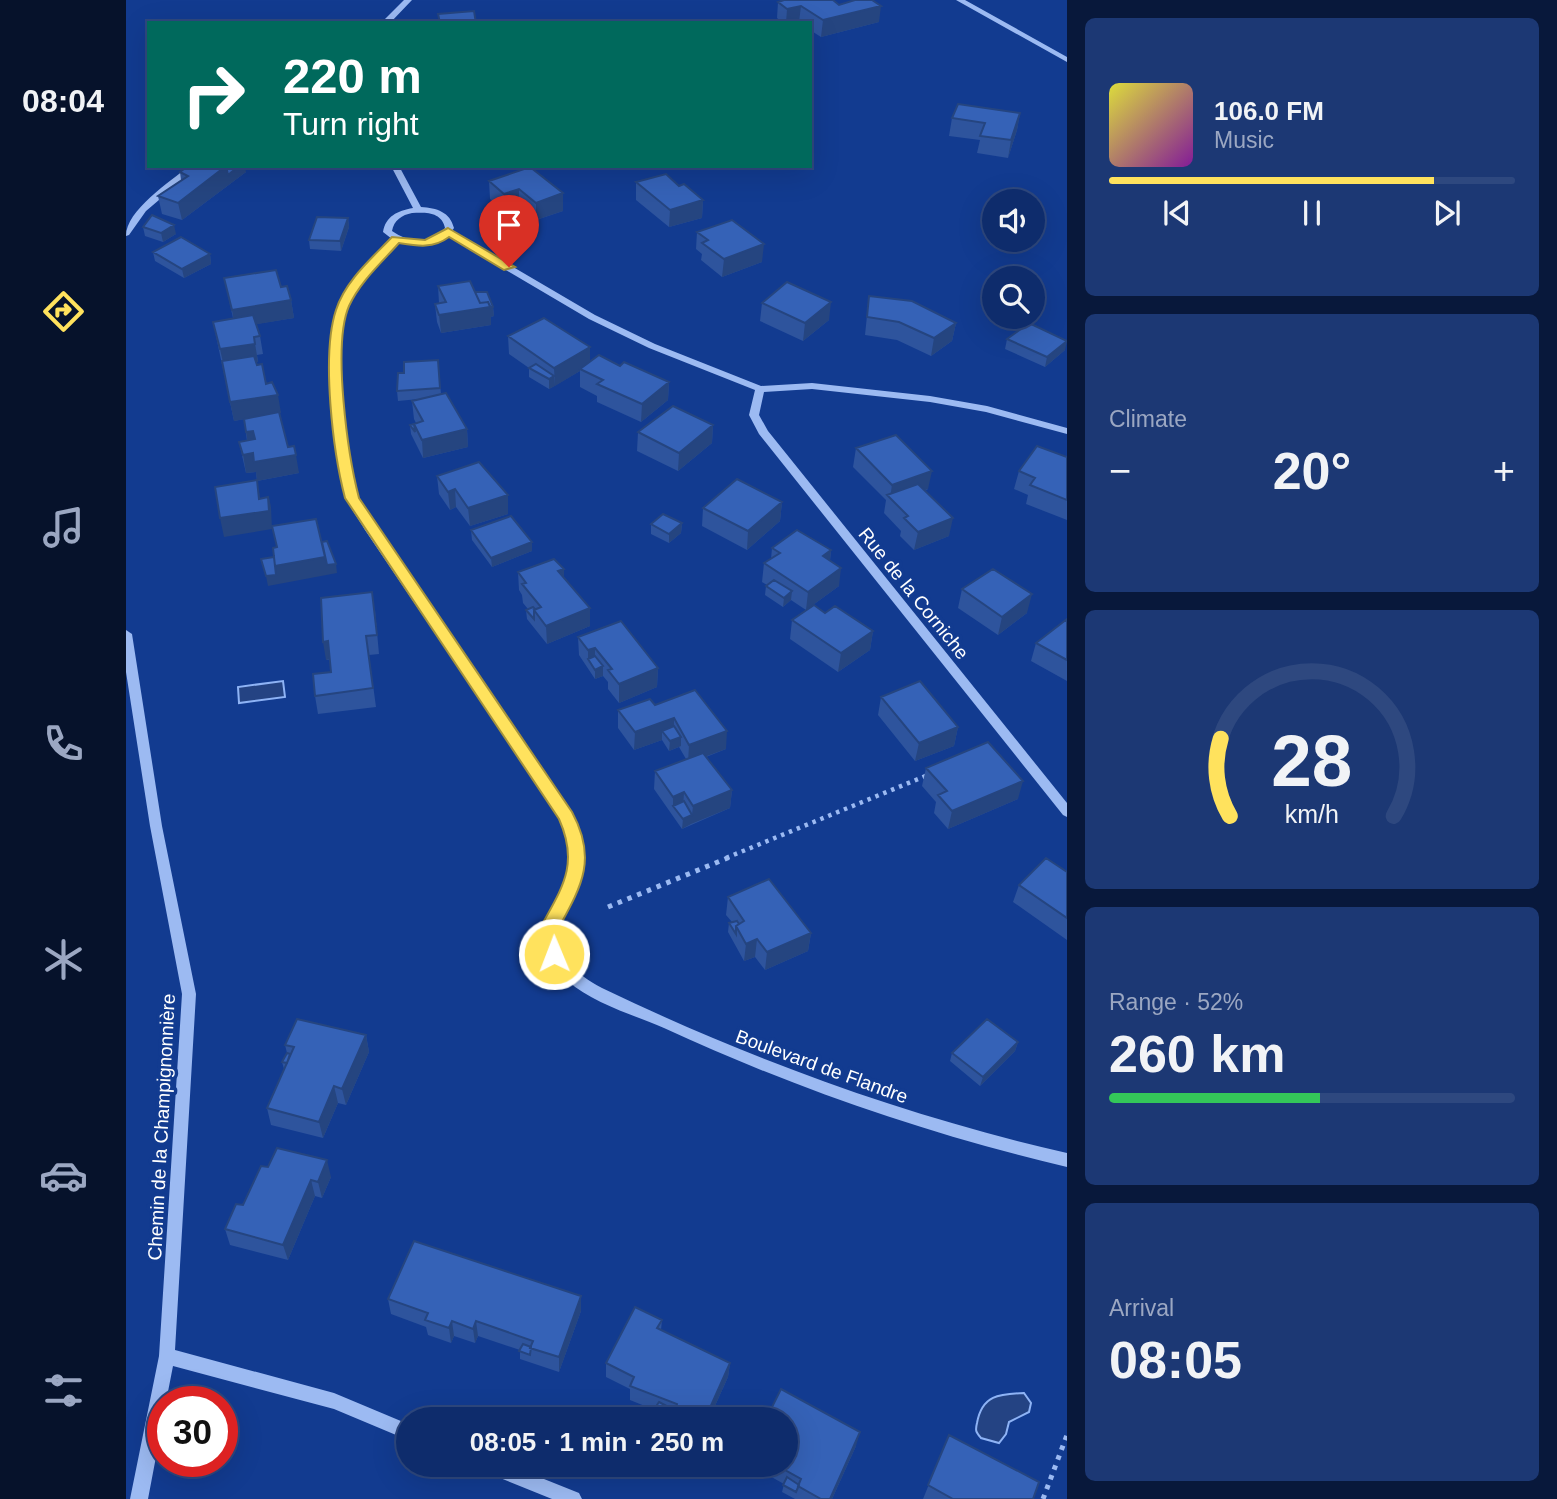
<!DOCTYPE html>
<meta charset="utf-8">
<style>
body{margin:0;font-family:Helvetica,sans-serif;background:#1c3874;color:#f1f3f6;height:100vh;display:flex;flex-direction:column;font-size:26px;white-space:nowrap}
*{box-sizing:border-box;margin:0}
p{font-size:23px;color:#9ba7c2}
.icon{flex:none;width:38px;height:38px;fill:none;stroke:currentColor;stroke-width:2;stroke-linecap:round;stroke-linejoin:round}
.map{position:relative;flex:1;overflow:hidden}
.sheet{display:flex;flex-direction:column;gap:18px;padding:18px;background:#08183b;width:490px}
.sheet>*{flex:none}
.guide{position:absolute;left:21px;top:21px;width:665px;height:147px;border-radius:0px;box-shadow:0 7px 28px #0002,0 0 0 2px #2e487f;background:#00695c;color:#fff;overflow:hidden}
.tools{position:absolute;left:856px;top:189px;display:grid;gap:14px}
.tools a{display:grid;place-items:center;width:63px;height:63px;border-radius:50%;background:#0e2c6c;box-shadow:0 7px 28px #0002,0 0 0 2px #2e487f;font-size:35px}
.speed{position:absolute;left:21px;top:1386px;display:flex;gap:14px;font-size:35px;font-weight:700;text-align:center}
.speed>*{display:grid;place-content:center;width:91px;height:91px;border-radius:50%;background:#0e2c6c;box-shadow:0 7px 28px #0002,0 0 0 2px #2e487f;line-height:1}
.speed .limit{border:10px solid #d22;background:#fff;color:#111}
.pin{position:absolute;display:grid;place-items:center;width:60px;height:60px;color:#fff;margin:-72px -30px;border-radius:50% 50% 50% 0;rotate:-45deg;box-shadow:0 0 7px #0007}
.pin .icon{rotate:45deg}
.me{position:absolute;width:77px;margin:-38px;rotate:359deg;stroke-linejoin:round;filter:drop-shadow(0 0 5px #0008)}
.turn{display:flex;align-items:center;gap:24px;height:147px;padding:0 21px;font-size:32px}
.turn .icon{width:91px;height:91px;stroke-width:2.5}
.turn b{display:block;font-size:49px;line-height:60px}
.big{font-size:52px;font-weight:600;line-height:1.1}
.sheet .widget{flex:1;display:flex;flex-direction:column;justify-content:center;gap:10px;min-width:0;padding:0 24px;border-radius:10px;background:#1c3874}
.sheet .dial{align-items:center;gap:0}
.dial svg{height:182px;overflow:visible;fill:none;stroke:#2e487f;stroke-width:7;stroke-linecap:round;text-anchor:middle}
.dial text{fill:#f1f3f6;stroke:none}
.song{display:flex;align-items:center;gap:21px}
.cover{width:84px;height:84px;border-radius:10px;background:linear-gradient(135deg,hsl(60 70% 55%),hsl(290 70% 35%))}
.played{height:7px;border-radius:4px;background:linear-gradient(90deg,#ffe25d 80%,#2e487f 80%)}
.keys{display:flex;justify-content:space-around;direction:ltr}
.heat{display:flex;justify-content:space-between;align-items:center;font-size:38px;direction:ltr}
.charge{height:10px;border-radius:5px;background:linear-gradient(90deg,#34c759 52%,#2e487f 0)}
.trip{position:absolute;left:270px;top:1407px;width:402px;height:70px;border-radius:35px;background:#0e2c6c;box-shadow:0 7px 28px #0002,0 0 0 2px #2e487f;font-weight:600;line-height:70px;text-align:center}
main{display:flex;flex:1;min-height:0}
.menu{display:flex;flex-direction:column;width:126px;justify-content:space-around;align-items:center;background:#06122b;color:#9ba7c2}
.menu .icon{width:49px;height:49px}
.menu .current{color:#ffe25d}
.menu b{font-size:32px;color:#f1f3f6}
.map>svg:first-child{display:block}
</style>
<main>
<nav class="menu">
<b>08:04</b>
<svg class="icon current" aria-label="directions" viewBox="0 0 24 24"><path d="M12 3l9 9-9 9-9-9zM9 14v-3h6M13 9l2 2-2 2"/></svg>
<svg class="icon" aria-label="music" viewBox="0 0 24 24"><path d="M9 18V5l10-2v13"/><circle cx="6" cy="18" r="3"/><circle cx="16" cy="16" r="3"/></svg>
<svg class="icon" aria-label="phone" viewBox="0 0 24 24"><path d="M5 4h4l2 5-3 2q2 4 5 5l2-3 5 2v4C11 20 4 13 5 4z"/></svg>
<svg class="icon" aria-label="climate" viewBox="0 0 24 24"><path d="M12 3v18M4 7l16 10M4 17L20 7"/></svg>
<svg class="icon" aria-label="car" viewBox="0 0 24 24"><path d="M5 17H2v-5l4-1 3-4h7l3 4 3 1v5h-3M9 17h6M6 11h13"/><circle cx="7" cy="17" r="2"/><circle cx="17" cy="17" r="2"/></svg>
<svg class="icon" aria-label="filters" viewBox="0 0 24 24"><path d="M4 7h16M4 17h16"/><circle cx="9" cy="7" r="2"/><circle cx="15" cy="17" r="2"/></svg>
</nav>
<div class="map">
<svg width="941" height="1499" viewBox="0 0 941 1499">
<rect width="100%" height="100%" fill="#123b90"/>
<path fill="#244383" stroke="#8eb3f5" stroke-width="2" d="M157,681L159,697L113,703L112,687Z
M898,1393L905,1403L903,1412L883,1422L880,1434L873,1443L855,1438C850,1432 849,1431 851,1423C856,1395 873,1394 898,1393Z"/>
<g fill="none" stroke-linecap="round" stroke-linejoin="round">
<path stroke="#9cbaf2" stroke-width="4.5" stroke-dasharray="3.5 5" stroke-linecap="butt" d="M600,858L802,775"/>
<path stroke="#9cbaf2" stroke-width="5" stroke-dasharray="4.5 6" stroke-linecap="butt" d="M482,907L604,857
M917,1499L941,1435"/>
<path fill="#9cbaf2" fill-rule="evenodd" d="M278,0H286L264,23H255Z
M830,0H839L941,57V62Z
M63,166H73L20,211L3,235L0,236C0,210 44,182 63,166Z
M265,166H273L295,207C311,208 324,212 328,228L326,231L469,315L529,344L635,386L686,383L804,396L861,406L941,428V434L860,412L804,402L686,389L638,392L633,415L642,431L941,803V817L937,815L633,434L623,415L629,390L523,348L463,319L322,236C307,247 291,247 273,242C255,261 232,281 222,306C205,348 218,455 231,499L444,813C467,859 452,888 429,930C438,961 448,973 476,988C626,1060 779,1116 941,1153V1167C801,1134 668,1088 538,1028C508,1015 466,1003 442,981C427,968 420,948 415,930C438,887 453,867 434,818L239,530C233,519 224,509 220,497C205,456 197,347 213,306C223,280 247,259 266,239L257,232C260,216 271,211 287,208ZM286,213C300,212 316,212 319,228C305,245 283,243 266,231C268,220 276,215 286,213Z
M0,630L6,634L36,826L70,994L49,1350L208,1393L282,1424V1440L208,1409L47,1366L40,1402H37V1420L22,1499H4L33,1356L56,994L24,826L0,672Z
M355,1465H383L453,1493L456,1499H426L357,1471Z"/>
</g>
<path fill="#2e549d" d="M652,2L713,5L753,22L695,37L684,30V23H657L651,18Z
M894,113L891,130L882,158L851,153L854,140L823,136L826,118Z
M404,167L437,211L410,220L393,206L379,211L364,199L363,181Z
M54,172H120L56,220L36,214L32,196L55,180Z
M510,182L577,200L576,218L543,227L510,200Z
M222,218L223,227L215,251L184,249L183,240Z
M17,227L50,234L37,242L19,236Z
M571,232L636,262L596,277L575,260L576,254L570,249Z
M27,252L84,254L85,264L58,278L29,261Z
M98,278L155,287L165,300L168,318L130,324L134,336L137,354L131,355L132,362H130L155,413H153L162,447L173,473L131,481L130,472L120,473L113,442L121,441L118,419L108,421L87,322L107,318Z
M312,286L349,292L367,307L368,316L365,317V325L315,333L311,322L309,304L313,303Z
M743,296L830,323L826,341L805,356L771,340L739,335Z
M636,303L703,320L677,341L634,321Z
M382,336L464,362L494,366L543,382L542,400L515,422L471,402V396L454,387V371L423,389L403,377V368L383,354Z
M881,339L939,350L919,367L879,349Z
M312,360L315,394L341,429L342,447L297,458L285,434L284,425L290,423L288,419L286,401L293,399L272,401L271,391L278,373Z
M587,425L586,443L552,471L511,451L512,432Z
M730,448L802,489L799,491L823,536L788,550L774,536L775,531L758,513L760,500L727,467Z
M941,457V520L900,504L902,495L888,489L893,471Z
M311,476L382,514L344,526L330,507L324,510L313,494Z
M656,502L654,521L621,550L576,526L577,508Z
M556,523L555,533L543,543L525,534V524Z
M345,530L406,542V551L366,567L346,540Z
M646,548L705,550L704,561L713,586L680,610L665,600L657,607L639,595L640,586L641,585L636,582L638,563L645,559Z
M392,572L438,578L464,626L421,644L401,619L400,610L402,609L397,603L396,595L393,590Z
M836,589L901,613L872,635L832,608Z
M249,610L253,654L243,655L250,707L192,714L189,696L205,672L204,660H200Z
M699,613L747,631L744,650L712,672L664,639L666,620Z
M941,619V681L905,661L910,643Z
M452,637L532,668L531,687L493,703L482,689V682L477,676L469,679L453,655Z
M755,697L832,727L828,746L789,761L752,715Z
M529,705L600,749L580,757L606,790L604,808L556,829L528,789L529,771L560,759L553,747L543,751L536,740L508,750L492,728V710Z
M800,768L892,799L822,829L808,813L810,802L796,786Z
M941,872V940L887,902L893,885Z
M602,897L685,933L682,951L639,970L629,957L618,961L602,932L603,923L606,922L600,915Z
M240,1035L243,1052L220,1105L212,1103L197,1138L145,1125L141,1108L158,1069L156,1062L161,1053L159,1045Z
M892,1042L889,1051L854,1086L824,1061L826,1053Z
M135,1166L205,1177L196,1198L189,1196L162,1260L104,1245L99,1229L120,1199Z
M455,1296V1311L433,1372L394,1359V1350L352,1336L349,1343L328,1336L325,1343L302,1335L300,1327L265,1314L262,1299Z
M536,1320L535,1330L604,1363L602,1377L583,1419H544L531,1413V1411L504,1400V1389L480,1377V1363Z
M823,1435L907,1499H797Z
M730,1446L706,1499H669L656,1492L658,1484L624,1465H660Z"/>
<path fill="#254580" d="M675,6L673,22L660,23L661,9Z
M755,6L753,22L695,37L697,20Z
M894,113L891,130L882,158L885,140Z
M100,166H119L120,172L56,220L52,203Z
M393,189V206L379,211L378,194Z
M437,193V211L410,220V203Z
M577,200L576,218L543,227L544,210Z
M222,218L223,227L215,251L214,241Z
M48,225L50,234L37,242L35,233Z
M638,244L636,262L596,277L598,259Z
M84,254L85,264L58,278L56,269Z
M165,300L168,318L109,328L106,310Z
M705,302L703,320L677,341L679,323Z
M367,307L368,316L365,317V325L315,333L313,315Z
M830,323L826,341L805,356L808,338Z
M128,337L132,362L98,367L94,349Z
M941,341L939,350L919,367L921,357Z
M464,347V366L454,369V371L429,386L428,368Z
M428,376L429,386L423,389V379Z
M543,382L542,400L515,422L516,404Z
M152,395L155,413L108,421L104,402Z
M587,425L586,443L552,471L553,453Z
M341,429L342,447L297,458L296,440Z
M127,431L131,449L123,450L120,432Z
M127,453L170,455L173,473L131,481L130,472L120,473L117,455Z
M806,471L802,489L768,502L764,498L766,485Z
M131,480L134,498L143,497L145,507L146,529L98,537L94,518Z
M329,489L330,507L324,510L322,492Z
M382,495V514L344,526L342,508Z
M656,502L654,521L621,550L622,531Z
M827,518L823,536L788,550L792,532Z
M556,523L555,533L543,543V534Z
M406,542V551L366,567L365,558Z
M705,550L703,568L697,556Z
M199,557L210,564L211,573L142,586L140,576L149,566Z
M715,568L713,586L680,610L682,592Z
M438,569V587L432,571Z
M666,591L665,600L657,607L658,598Z
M906,594L901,613L872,635L876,617Z
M464,608V626L421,644L420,626Z
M747,631L744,650L712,672L715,653Z
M202,641L205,659L200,660L197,642Z
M469,648V666L462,659V669V650Z
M477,666V676L469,679V670Z
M532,668L531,687L493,703V684Z
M548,718V736L536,731V740L508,750L509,732Z
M832,727L828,746L789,761L793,743Z
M601,731L600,749L562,763L563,745Z
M555,737V746L543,751L544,741Z
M897,781L892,799L822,829L826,811Z
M606,790L604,808L565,824L567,806Z
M558,792L557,810L547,806V797Z
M566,815L565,824L556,829L557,819Z
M685,933L682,951L639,970L641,952Z
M631,939L629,957L618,961L620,944Z
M240,1035L243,1052L220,1105L216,1089Z
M892,1042L889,1051L854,1086L857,1077Z
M208,1086L212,1103L197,1138L193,1122Z
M201,1160L205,1177L196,1198L192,1182Z
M185,1180L189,1196L162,1260L157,1245Z
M455,1296V1311L433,1372V1357Z
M326,1321L328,1336L325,1343L323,1328Z
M350,1321L352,1336L349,1343L347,1329Z
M604,1363L602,1377L583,1419H579Z
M734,1432L730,1446L706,1499H704Z"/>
<path fill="#3562b7" stroke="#254580" stroke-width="2" d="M658,0H707L713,5L729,0H746L755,6L697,20L675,6L661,9L652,2Z
M348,11L350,23H314L312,14Z
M832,104L894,113L885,140L854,136L859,123L826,118Z
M62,166H100L52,203L32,196L62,176L54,172Z
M100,166H113L102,175Z
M404,167L437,193L410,203L393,189L378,194L363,181Z
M540,174L553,186L558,184L577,200L544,210L510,182Z
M26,215L48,225L35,233L17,227Z
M191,217L222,218L214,241L183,240Z
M606,220L638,244L598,259L576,243L582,240L571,232Z
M55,237L84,254L56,269L27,252Z
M150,270L155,287L161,286L165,300L106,310L98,278Z
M344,281L354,303L362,302L364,307L313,315L309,304L320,302L312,286Z
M661,282L705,302L679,323L636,303Z
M349,292H361L367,307L365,308L362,302L354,303Z
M743,296L786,301L830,323L808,338L773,322L741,317Z
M127,315L134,336L128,337L129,344L94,349L87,322Z
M418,318L464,347L428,368L382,336Z
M903,323L941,341L921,357L881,339Z
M473,355L494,366L498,362L543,382L516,404L471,384L477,380L454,369Z
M128,356L131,365L136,364L140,384L146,382L152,395L104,402L96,361Z
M312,360L314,388L271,391L272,373H278V362Z
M410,364L428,376L423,379L403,368Z
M320,393L341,429L296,440L288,424L297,421L286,401Z
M547,406L587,425L553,453L512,432Z
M153,412L162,447L168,446L170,455L128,462L127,453L117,455L113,442L129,439L127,431L120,432L118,419Z
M288,424L289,432L284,425Z
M770,435L806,471L766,485L730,448Z
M911,446L941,457V500L904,485L909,478L893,471Z
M353,462L382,495L342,508L329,489L322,492L311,476Z
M611,479L656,502L622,531L577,508Z
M131,480L133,499L142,497L143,511L94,518L89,487Z
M792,484L827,518L792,532L778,518L782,516L761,495Z
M537,514L556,523L543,534L525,524Z
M385,516L406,542L365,558L345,530Z
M190,519L199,557L149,566L147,548L151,547L146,526Z
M671,530L705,550L697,556L715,568L682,592L638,563L654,553L646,548Z
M201,541L210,564L201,565L196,542Z
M148,557L150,575L140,576L135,559Z
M428,559L438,569L432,571L464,608L420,626L408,610L415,607L396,584L400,583L392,572Z
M867,569L906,594L876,617L836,589Z
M648,580L666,591L658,598L640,586Z
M246,592L251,635L240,636L247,688L189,696L187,674L205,672L202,641L197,642L195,598Z
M688,605L699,613L709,606L747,631L715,653L666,620Z
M407,607L409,609L408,610V619L400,610Z
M941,619V660L910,643Z
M495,621L532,668L493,684L482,670L486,669L469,648L462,650L452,637Z
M469,656L477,666L469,670L462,659Z
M794,681L832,727L793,743L755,697Z
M569,690L601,731L563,745L548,718L509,732L492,710L524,699L529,705Z
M548,726L555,737L544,741L536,731Z
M862,742L897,781L826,811L812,795L821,791L800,768Z
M577,753L606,790L567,806L558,792L547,797L529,771Z
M558,801L566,815L557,819L547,806Z
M920,858L941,872V918L893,885Z
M643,879L685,933L641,952L631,939L620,944L610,926L618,921L602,897Z
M611,921L613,924L610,926V934L603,923Z
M171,1019L240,1035L216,1089L208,1086L193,1122L141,1108L168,1047L159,1045Z
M861,1019L892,1042L857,1077L826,1053Z
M161,1053L164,1054L161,1063L156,1062Z
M151,1148L201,1160L192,1182L185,1180L157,1245L99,1229L110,1204L117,1205L135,1166L142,1167Z
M288,1241L455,1296L433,1357L404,1348L407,1341L350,1321L347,1329L326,1321L323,1328L299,1320L302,1313L262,1299Z
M509,1307L536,1320L531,1328L604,1363L579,1419H575L550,1408L551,1404L504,1386L508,1377L480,1363Z
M397,1344L405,1347L404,1355L393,1351Z
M655,1389L734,1432L704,1499H695L672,1486L675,1479L650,1465H660V1419H640Z
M533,1402L550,1411L549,1414L531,1405Z
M823,1435L913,1482L907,1499H827L802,1485Z
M661,1477L673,1485L670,1492L657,1485Z"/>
<path fill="#ffe25d" stroke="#a6933c" stroke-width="2" d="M322,228L389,267L378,270L323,237C307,249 291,246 273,243C255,263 234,282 223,306C206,345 222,456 233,498L446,812C472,860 455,887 431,931L437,954L434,959L428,961L422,959L413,930C435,889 454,866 433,819L219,498C207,452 195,355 210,310C219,281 246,258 266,237L299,240Z"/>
<g text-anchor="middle" stroke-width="7" stroke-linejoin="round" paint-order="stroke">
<g font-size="19" fill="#fff" stroke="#123b90">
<text transform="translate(788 593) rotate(51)" y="7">Rue de la Corniche</text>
<text transform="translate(696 1066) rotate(20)" y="7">Boulevard de Flandre</text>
<text transform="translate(35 1127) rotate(-87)" y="7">Chemin de la Champignonnière</text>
</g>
</g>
</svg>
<div class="tools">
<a><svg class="icon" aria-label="sound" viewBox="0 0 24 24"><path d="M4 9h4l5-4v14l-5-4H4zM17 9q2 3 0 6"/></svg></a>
<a><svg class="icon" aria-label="search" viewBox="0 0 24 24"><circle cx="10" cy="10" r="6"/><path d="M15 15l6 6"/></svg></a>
</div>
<div class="speed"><div class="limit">30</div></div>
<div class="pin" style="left:383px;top:267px;background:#d93025"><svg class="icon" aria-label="arrive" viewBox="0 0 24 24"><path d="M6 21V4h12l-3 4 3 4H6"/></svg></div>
<svg class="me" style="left:428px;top:954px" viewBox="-20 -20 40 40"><circle r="17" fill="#ffe25d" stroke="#fff" stroke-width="3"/><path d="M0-11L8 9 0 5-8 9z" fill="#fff"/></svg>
<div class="trip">08:05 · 1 min · 250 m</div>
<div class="guide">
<div class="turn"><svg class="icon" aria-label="right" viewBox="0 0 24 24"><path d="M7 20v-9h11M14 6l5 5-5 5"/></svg><div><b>220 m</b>Turn right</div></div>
</div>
</div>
<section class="sheet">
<div class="widget">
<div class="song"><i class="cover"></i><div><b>106.0 FM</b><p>Music</p></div></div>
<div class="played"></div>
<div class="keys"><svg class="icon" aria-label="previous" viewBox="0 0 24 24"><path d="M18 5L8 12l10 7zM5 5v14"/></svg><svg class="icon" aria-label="pause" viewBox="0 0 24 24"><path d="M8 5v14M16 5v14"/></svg><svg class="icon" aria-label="next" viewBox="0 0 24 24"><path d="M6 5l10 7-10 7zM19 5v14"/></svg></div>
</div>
<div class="widget"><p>Climate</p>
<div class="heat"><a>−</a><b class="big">20°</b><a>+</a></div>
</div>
<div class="widget dial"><svg viewBox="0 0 100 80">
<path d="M14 69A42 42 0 1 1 86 69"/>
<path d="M14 69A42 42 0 0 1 10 35" stroke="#ffe25d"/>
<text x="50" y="56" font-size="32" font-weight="700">28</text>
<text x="50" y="72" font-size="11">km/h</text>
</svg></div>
<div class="widget"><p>Range · 52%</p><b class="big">260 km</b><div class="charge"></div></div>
<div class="widget"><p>Arrival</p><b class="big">08:05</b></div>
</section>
</main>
